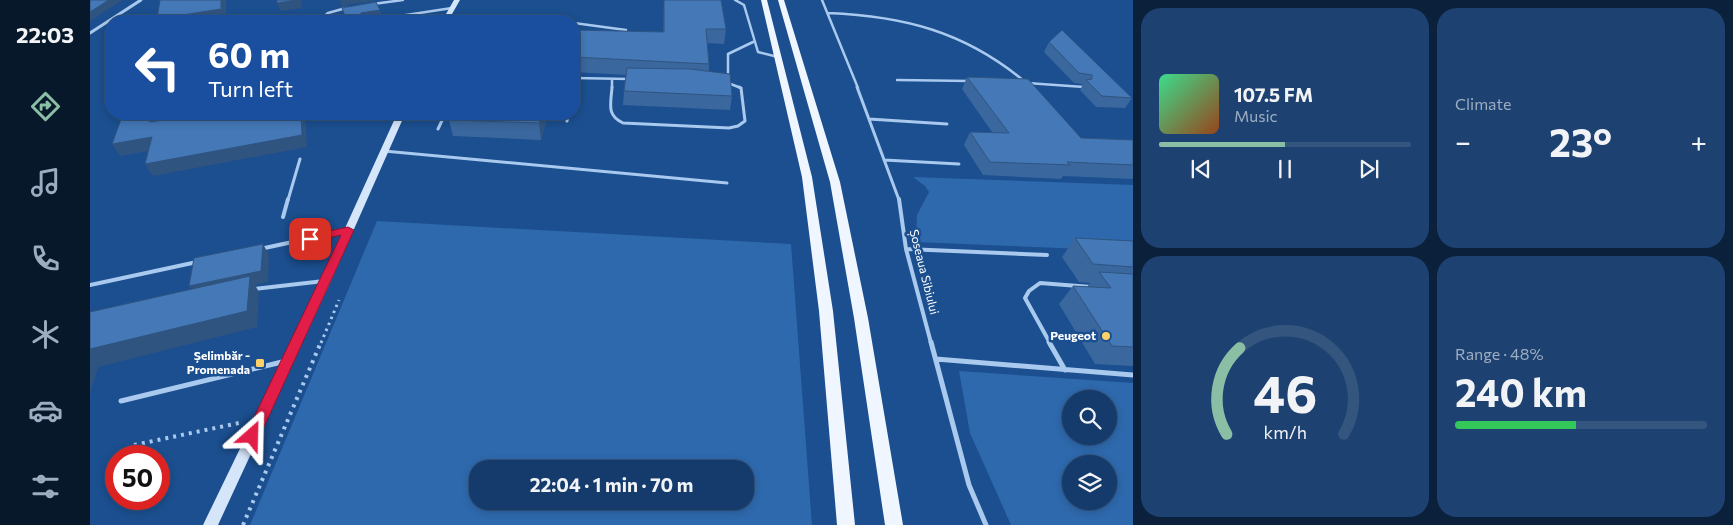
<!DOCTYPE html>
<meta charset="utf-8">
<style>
body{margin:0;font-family:Commissioner,sans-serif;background:#1d4271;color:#f1f3f6;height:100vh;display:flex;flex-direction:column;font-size:19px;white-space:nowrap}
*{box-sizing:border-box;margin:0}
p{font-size:16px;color:#9dadc1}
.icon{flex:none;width:28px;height:28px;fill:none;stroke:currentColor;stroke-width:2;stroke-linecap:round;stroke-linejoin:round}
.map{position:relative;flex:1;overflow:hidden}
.details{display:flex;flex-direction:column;gap:8px;padding:8px;background:#0b203b;width:600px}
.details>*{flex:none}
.top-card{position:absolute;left:15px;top:15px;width:475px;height:105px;border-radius:20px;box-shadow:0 2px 8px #0003,0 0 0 1px #33557e;background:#1a4fa0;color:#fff;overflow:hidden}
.buttons{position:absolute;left:972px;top:390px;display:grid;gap:10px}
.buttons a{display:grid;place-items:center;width:55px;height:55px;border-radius:50%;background:#143b6b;box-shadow:0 2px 8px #0003,0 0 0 1px #33557e;font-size:25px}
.speed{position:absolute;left:15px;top:445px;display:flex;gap:10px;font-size:25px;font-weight:700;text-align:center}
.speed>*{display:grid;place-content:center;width:65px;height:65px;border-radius:50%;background:#143b6b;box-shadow:0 2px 8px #0003,0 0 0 1px #33557e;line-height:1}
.speed .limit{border:8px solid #d22;background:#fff;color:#111}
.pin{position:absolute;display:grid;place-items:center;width:42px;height:42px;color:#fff;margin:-21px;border-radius:10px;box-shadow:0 2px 8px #0006}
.me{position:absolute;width:55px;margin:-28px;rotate:25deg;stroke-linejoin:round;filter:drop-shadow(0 0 4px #0008)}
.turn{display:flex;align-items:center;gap:18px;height:105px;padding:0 20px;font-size:22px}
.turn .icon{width:65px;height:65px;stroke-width:2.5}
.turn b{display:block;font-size:35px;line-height:42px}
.big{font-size:38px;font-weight:700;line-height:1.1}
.details .tile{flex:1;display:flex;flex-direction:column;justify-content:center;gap:8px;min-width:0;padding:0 18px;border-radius:20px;background:#1d4271}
.details .dial{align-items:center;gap:0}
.dial svg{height:130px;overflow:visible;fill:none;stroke:#33557e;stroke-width:7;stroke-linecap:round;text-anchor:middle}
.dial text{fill:#f1f3f6;stroke:none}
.song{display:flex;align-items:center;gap:15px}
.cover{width:60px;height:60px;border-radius:8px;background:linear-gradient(135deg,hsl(150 70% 55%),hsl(20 70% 35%))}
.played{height:5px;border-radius:2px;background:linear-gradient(90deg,#8abfa5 50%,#33557e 50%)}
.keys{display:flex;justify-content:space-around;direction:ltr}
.heat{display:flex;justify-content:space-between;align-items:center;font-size:28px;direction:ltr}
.charge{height:8px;border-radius:4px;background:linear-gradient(90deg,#34c759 48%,#33557e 0)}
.details .tiles{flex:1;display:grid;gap:8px;grid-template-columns:repeat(2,1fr)}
.trip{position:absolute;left:379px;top:460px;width:285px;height:50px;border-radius:20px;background:#143b6b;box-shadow:0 2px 8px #0003,0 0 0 1px #33557e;font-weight:700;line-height:50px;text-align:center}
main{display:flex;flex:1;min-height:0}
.menu{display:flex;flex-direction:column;width:90px;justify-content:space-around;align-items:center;background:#08182b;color:#9dadc1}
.menu .icon{width:35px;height:35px}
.menu .current{color:#8abfa5}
.menu b{font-size:22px;color:#f1f3f6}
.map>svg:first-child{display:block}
</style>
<main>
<nav class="menu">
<b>22:03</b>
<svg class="icon current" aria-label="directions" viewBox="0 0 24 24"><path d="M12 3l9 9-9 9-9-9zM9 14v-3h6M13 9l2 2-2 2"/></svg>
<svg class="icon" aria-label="music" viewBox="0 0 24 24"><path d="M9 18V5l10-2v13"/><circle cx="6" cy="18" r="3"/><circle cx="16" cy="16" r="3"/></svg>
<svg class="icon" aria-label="phone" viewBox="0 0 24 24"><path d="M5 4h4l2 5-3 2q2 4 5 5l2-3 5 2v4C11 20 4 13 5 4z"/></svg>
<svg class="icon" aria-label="climate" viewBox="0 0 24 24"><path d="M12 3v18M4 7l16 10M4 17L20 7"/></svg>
<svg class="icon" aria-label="car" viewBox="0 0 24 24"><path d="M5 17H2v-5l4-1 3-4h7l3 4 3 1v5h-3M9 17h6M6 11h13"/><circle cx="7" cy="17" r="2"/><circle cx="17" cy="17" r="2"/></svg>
<svg class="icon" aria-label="filters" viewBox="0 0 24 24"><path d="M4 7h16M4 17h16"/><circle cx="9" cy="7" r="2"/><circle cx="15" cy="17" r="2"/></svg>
</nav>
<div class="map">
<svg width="1043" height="525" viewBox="0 0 1043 525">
<rect width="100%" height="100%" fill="#1b4f8f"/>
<path fill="#2e69ad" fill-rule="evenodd" d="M823,177L1043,185V251L826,242L827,215L839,192L835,186Z
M287,221L701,244L722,525H160ZM388,469H655V501H388Z
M869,371L1043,383V525H921L880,433ZM981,399H1019V436H981ZM981,464H1019V501H981Z"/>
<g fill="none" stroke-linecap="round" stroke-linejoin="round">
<path stroke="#a9c9ee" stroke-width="3" stroke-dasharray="2.5 4" stroke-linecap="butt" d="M231,343L249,300"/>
<path stroke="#a9c9ee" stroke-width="4" stroke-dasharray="3 5" stroke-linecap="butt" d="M44,445L149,423
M153,525L231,342"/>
<path stroke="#a9c9ee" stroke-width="2.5" d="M645,0L654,5L668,52L688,57
M732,0L768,88
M283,4L313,0
M738,13C814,16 875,32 934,81
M290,19L362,8
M235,21L233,17L238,13L256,8
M484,23L536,30
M638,73V54L663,42
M484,78L539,79
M807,80L880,81
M638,83L651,88
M937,83L994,87
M522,88V79"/>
<path stroke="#a9c9ee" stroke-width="3" d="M522,87C521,104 516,115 533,123L639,128L648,126L655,121L651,88L649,87
M767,87L809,200
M779,119L857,124
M477,121L478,114
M348,129L355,114
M294,151L637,183
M794,160L869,164
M198,200L210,159"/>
<path stroke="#a9c9ee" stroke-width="4" d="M809,199L816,249L841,343
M193,217L198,199
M170,249L258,230
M816,249L957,255
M0,285L107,262
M164,289L234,281
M960,343L935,298L939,291L950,283L1001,287"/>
<path stroke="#a9c9ee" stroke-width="5" d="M841,342L879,485L896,525
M959,342L975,370
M846,359L1043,375
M31,401L196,361"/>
<path stroke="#a9c9ee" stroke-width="3" d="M0,33L51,0"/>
<path fill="#d6e6fa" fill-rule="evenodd" d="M364,0H370L358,21H352Z
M307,114H315L241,281L128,525H113L231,281Z"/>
<path fill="#f0f6ff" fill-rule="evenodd" d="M671,0H677L722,177L743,311L765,525H747L729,311L712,177Z
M688,0H694L750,182L778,318L813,525H795L764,318L740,182Z"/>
</g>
<path fill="#3a679d" d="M574,0H631L636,29L634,44L617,43L619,64V71L642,96L640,110L533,105L534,91L536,75L484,72V30L573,32Z
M959,42L1042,98L1035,108L1006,107L990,90L993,84L984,83L954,52Z
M877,77L991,138L1043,140V179L973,176L971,179L893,175L874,145L880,132H902L872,89Z
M458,114L451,140L363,136L359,120Z
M985,238L1043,241V366L1005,364L969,304L983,286L997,287L1000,283L989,282L972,257Z"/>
<path fill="#305480" d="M19,0H33L0,21V12Z
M131,0H136V21H68L67,19Z
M207,0H211L212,8L191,11L187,3Z
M250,0H284V1L260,4L252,7Z
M290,10L291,15L272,18L271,21L269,18L271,13Z
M73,114H149L66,128L57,120L59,116Z
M211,114H215L217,147L63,176L55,164Z
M452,114H458L451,140L449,123Z
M62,137L69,149L30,156L22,144Z
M173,244L179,255L178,282L165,285L169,292L167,327L8,367L0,394V349L107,298L99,286Z"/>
<path fill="#4478b7" stroke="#305480" d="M0,0H19L0,12Z
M70,0H131V9L67,19Z
M187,0H207L187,3Z
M574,0H631L636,29H616L619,64L484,57V30L574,32Z
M286,2L290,10L271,13L269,18L272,19L293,16L295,21H257L252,8Z
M972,30L1042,98L1012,96L996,80L1002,79V75L989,73L959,42Z
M537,68L600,69L640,74L642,96L534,91Z
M877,77L938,79L991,138L1043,140V165L977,162L980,165L900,162L880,132L919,133Z
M33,114H73L59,116L57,120L61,122L113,114H211L212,135L55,164L62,137L22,144Z
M362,114H452L449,123L359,120Z
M985,238L1043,241V267L1003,264Z
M173,244L171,271L99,286L104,258Z
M1009,272L1043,274V347L1022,346L983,286L1021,288Z
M160,276L157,311L0,349V312Z"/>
<path fill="#e11d48" stroke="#92132f" d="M258,227L264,230L168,440L162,442L157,440L155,436L251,235L220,242L214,239L220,235Z"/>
<g fill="#ffd166" stroke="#1b4f8f" stroke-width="2">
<circle cx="1016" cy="336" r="5"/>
<rect x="165" y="358" width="10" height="10" rx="2.5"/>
</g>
<g text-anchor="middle" stroke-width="5" stroke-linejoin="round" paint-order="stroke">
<g font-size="12" fill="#fff" stroke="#1b4f8f">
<text transform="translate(834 272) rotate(76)" y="4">Șoseaua Sibiului</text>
</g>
<g font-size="12" font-weight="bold" fill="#fff" stroke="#1b4f8f" text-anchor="end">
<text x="1006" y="340">Peugeot</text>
<text x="160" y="360">Șelimbăr -<tspan x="160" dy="14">Promenada</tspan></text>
</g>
</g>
</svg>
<div class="buttons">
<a><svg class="icon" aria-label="search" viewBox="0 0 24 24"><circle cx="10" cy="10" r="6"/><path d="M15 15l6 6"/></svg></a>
<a><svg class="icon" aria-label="layers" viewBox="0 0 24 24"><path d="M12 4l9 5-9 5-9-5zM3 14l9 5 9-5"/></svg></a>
</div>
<div class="speed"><div class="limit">50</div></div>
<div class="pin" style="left:220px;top:239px;background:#d93025"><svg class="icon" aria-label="arrive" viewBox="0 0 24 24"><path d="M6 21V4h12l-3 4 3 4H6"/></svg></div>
<svg class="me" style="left:162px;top:436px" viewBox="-20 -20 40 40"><path d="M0-17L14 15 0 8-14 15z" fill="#e11d48" stroke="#fff" stroke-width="4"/></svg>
<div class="trip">22:04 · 1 min · 70 m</div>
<div class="top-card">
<div class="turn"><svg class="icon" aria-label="left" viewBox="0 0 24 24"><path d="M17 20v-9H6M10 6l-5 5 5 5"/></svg><div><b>60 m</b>Turn left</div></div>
</div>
</div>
<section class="details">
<div class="tiles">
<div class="tile">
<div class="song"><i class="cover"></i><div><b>107.5 FM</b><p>Music</p></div></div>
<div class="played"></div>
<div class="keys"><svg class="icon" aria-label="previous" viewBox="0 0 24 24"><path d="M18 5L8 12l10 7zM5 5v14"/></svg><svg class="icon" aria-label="pause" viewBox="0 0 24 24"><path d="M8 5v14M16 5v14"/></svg><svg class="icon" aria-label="next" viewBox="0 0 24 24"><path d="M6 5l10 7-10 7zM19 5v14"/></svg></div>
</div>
<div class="tile"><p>Climate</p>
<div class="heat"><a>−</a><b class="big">23°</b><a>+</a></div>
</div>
<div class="tile dial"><svg viewBox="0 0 100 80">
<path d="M14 69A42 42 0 1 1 86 69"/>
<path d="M14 69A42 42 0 0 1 22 16" stroke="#8abfa5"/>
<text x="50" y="56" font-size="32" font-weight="700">46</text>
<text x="50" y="72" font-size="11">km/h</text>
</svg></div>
<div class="tile"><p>Range · 48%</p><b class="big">240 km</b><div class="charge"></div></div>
</div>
</section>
</main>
